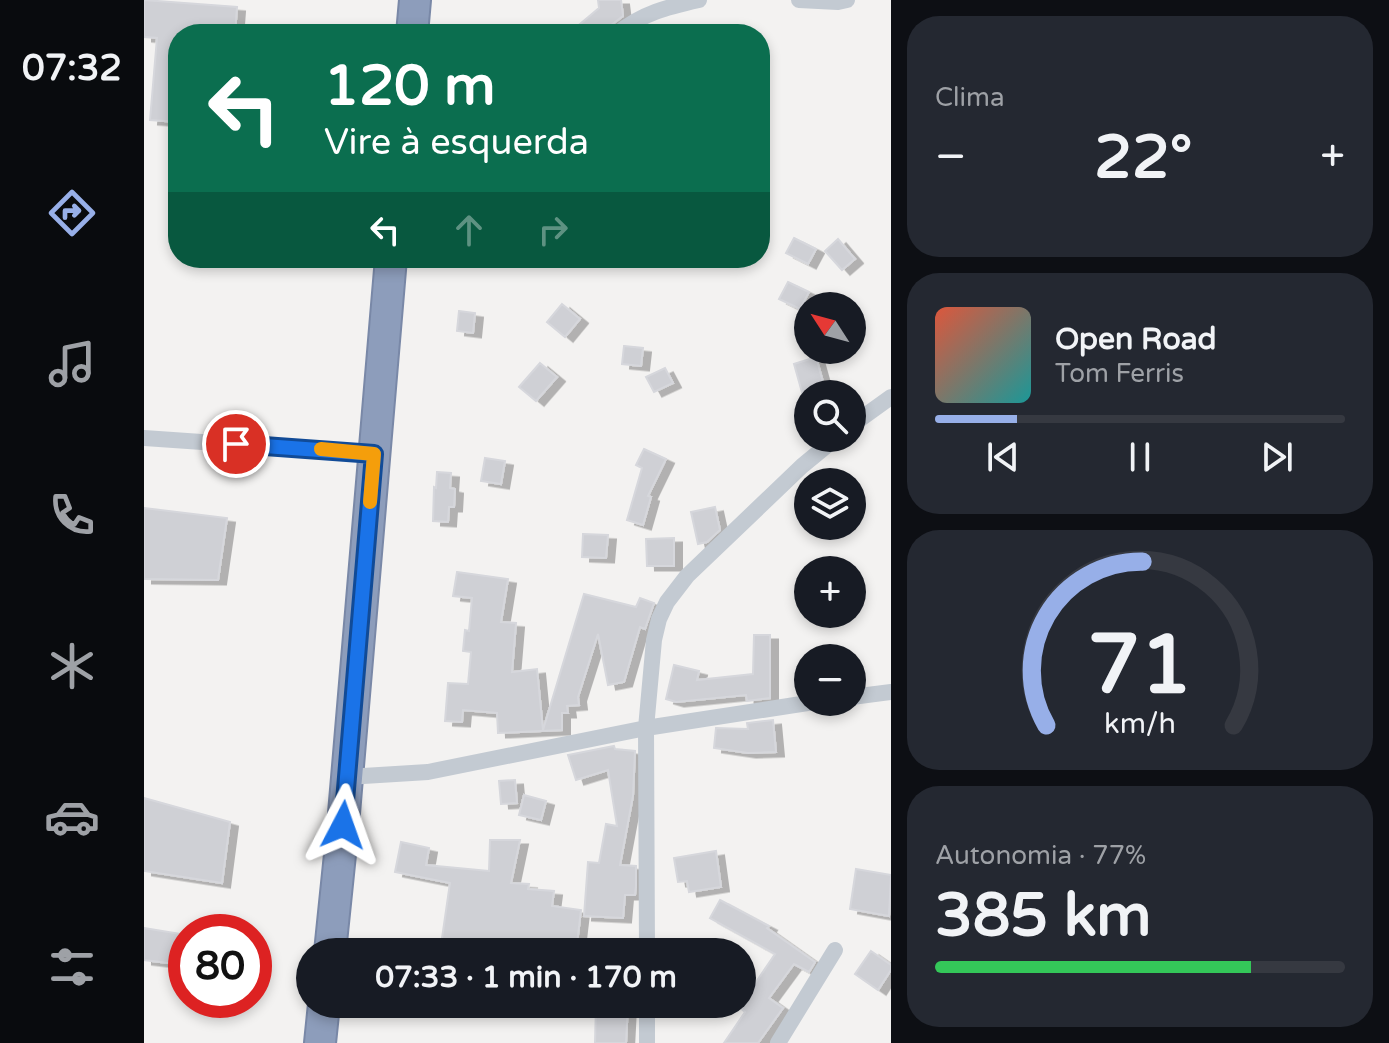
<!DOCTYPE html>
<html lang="pt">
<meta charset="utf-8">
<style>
body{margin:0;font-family:"Varela Round",sans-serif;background:#242831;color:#f1f3f6;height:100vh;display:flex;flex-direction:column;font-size:30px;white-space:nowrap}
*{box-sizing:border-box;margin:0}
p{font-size:26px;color:#9ea1a6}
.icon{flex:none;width:44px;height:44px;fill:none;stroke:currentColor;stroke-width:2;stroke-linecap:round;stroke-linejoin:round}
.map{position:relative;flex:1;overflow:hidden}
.sheet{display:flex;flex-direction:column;gap:16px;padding:16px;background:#0d0f14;width:498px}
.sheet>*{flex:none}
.top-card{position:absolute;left:24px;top:24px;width:602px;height:244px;border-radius:32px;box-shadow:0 4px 12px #0003;background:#0b6e4f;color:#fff;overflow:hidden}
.needle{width:52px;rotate:306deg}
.fabs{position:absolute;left:650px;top:292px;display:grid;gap:16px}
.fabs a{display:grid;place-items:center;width:72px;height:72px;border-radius:50%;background:#171b24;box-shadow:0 4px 12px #0003;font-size:40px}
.speed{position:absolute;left:24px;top:914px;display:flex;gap:16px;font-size:40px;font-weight:700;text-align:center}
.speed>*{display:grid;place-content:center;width:104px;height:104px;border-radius:50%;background:#171b24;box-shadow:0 4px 12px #0003;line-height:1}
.speed .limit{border:12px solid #d22;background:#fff;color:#111}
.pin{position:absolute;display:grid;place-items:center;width:68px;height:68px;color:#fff;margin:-34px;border:4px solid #fff;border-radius:50%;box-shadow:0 2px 8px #0007}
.me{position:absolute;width:88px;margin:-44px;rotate:4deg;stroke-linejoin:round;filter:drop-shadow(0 0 6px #0008)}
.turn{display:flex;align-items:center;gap:28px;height:168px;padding:0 24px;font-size:36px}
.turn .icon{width:104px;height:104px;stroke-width:2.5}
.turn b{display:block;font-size:56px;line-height:68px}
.lanes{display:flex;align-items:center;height:76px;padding:0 24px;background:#0003;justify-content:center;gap:40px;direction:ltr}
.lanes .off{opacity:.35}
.big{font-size:60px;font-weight:800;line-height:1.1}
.sheet .card{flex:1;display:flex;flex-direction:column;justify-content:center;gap:12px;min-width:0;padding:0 28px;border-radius:32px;background:#242831}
.sheet .dial{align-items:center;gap:0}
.dial svg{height:208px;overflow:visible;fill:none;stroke:#363941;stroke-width:7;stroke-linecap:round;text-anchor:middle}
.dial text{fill:#f1f3f6;stroke:none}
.song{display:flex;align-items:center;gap:24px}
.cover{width:96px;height:96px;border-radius:12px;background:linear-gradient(135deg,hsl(10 70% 55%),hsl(180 70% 35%))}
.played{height:8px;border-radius:4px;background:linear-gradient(90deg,#97afe8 20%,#363941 20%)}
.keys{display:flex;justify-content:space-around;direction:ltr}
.heat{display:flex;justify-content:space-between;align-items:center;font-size:44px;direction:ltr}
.charge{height:12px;border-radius:6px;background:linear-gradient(90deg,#34c759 77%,#363941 0)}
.trip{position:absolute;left:152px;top:938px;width:460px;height:80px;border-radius:40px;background:#171b24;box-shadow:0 4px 12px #0003;font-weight:800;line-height:80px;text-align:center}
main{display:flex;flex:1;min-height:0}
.dock{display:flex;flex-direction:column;width:144px;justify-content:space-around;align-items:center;background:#090b0e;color:#9ea1a6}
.dock .icon{width:56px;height:56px}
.dock .current{color:#97afe8}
.dock b{font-size:36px;color:#f1f3f6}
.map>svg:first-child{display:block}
</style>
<main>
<nav class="dock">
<b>07:32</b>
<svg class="icon current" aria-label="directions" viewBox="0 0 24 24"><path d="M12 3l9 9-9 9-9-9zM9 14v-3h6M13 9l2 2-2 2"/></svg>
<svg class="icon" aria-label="music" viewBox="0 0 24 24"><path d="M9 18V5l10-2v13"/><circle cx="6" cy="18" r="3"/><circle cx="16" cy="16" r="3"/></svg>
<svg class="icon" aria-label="phone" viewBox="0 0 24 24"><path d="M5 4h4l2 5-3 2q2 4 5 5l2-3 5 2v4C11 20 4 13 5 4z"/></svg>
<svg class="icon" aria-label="climate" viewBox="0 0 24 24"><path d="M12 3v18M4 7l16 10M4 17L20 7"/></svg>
<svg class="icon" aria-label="car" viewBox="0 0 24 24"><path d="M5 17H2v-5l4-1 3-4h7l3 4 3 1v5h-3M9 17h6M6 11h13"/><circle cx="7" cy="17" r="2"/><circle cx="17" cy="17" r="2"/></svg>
<svg class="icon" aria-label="filters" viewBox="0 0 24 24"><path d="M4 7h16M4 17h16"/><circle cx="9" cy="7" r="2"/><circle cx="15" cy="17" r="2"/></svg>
</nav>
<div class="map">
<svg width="747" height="1043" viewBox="0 0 747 1043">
<defs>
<filter id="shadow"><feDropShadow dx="8" dy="4.5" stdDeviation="0" flood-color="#0004"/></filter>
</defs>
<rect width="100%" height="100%" fill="#f3f2f1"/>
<path fill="#cfd0d5" stroke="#d6d7dc" stroke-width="2" filter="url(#shadow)" d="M0,0L93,7L91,34H34V122L6,120L13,38L0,37Z
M454,0H477L479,16L466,26L462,34H424L455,8Z
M650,238L672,249L664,264L642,253Z
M694,239L711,259L698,270L681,251Z
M644,282L665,292L656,309L635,299Z
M418,304L436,319L421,337L403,322Z
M315,311L331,313L329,333L313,331Z
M480,346L499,348L497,366L478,364Z
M672,357L681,389L659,396L650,364Z
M396,363L413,377L392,401L375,387Z
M521,368L529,383L510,392L502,377Z
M500,449L522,459L504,496L507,497L499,525L483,520L498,468L492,465Z
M341,458L361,461L357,484L337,481Z
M293,472L307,473L306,488L311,489L310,507H305L304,522L289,521L290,487L292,488Z
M571,507L576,530L563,542L554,544L547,512Z
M0,508L83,518L74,580L0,579Z
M439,534L464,535L462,558L438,557Z
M530,538V566H503L502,539Z
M313,572L364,579L357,622L372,623L368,672L393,669L399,730L440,594L492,607L496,598L510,603L501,629L496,627L480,682L464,685L454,634L434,697L435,705L423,706L424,713H418V730L354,733L353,713L319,710L318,722L301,721L304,683L324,684L327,652L319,651L321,630L325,631L328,598L309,596Z
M610,635H626V698L603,701L602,695L532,702L522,699L530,665L555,671L553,680L609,674Z
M629,720L632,752L604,753L570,748L572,728L604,729L603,723Z
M470,746L471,749L491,751L489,796L476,865L492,866V886L491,895H481L479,918L440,916L444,862L455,863L462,824L473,826L464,770L432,780L424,755Z
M371,780L373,803L357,804L355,781Z
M380,795L402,801L397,820L375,815Z
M0,798L86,822L78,883L0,871Z
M346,840H376L367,883L385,884L384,889L410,891L408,906L437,910L432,952H296L306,883L251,872L257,842L285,848L282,865L345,871Z
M572,851L577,887L545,892L543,881L534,882L530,858Z
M712,869L747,875L745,916L706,909Z
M576,900L625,926L623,928L671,962L665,972L650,964L625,998L639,1008L614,1043H580L601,1012L595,1007L631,954L566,918Z
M0,928L37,934L32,964L0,960Z
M727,951L747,965V970L734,990L711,974Z
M452,1004H484L482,1043H451Z"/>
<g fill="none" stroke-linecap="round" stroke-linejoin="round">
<g stroke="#7988a7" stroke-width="34">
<path id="highway" d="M268,34L271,0
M186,952L199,825L247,258
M176,1043L180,1004"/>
</g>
<path stroke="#c3cad2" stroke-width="16" d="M655,0L694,2L703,0
M473,34C498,13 524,7 555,0
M708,425L747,397
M0,438L230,454
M708,697L747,692
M203,777L284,772L502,728L670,702
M503,952L502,728L510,640L515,619L523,602L543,576L658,466L692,438
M503,1043V1004
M634,1043L691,950"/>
<use href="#highway" stroke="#8d9dbb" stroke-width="30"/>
</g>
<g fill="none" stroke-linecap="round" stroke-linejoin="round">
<g stroke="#114b97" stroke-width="20">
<path id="route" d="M92,444L230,454L199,825"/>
</g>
<use href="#route" stroke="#1a73e8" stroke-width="14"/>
<path stroke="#f59e0b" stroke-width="14" d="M177,449L230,454L226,502"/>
</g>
</svg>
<div class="fabs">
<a><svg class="needle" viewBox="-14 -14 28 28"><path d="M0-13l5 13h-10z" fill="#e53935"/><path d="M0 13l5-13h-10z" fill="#9ea1a6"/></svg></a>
<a><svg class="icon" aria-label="search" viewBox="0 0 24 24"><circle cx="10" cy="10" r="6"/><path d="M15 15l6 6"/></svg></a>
<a><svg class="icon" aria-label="layers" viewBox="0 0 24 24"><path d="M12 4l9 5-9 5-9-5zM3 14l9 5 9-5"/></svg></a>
<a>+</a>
<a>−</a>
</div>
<div class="speed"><div class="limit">80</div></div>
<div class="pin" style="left:92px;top:444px;background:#d93025"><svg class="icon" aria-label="arrive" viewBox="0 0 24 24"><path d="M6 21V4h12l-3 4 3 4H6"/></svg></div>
<svg class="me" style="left:199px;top:825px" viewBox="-20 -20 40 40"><path d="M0-17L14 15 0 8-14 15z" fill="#1a73e8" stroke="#fff" stroke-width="4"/></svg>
<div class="trip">07:33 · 1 min · 170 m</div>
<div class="top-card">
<div class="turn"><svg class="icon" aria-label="left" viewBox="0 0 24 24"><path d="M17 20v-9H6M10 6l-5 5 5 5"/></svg><div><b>120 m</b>Vire à esquerda</div></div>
<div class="lanes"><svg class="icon" aria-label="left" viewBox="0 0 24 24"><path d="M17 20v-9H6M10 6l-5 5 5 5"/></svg><svg class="icon off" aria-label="ahead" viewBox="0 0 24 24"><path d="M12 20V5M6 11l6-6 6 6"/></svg><svg class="icon off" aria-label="right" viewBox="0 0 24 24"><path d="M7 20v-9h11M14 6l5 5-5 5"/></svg></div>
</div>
</div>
<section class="sheet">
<div class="card"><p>Clima</p>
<div class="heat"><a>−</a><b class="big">22°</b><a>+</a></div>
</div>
<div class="card">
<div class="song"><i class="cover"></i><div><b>Open Road</b><p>Tom Ferris</p></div></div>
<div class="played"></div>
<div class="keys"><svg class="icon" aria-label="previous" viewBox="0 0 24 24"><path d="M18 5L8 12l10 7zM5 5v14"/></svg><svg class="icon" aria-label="pause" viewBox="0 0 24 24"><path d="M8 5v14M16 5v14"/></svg><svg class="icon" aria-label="next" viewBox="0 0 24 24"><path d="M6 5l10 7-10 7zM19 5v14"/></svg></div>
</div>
<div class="card dial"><svg viewBox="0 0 100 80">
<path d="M14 69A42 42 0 1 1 86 69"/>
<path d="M14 69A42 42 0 0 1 51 6" stroke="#97afe8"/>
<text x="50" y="56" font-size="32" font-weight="700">71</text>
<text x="50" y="72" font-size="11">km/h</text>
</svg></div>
<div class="card"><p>Autonomia · 77%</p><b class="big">385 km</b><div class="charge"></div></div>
</section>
</main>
